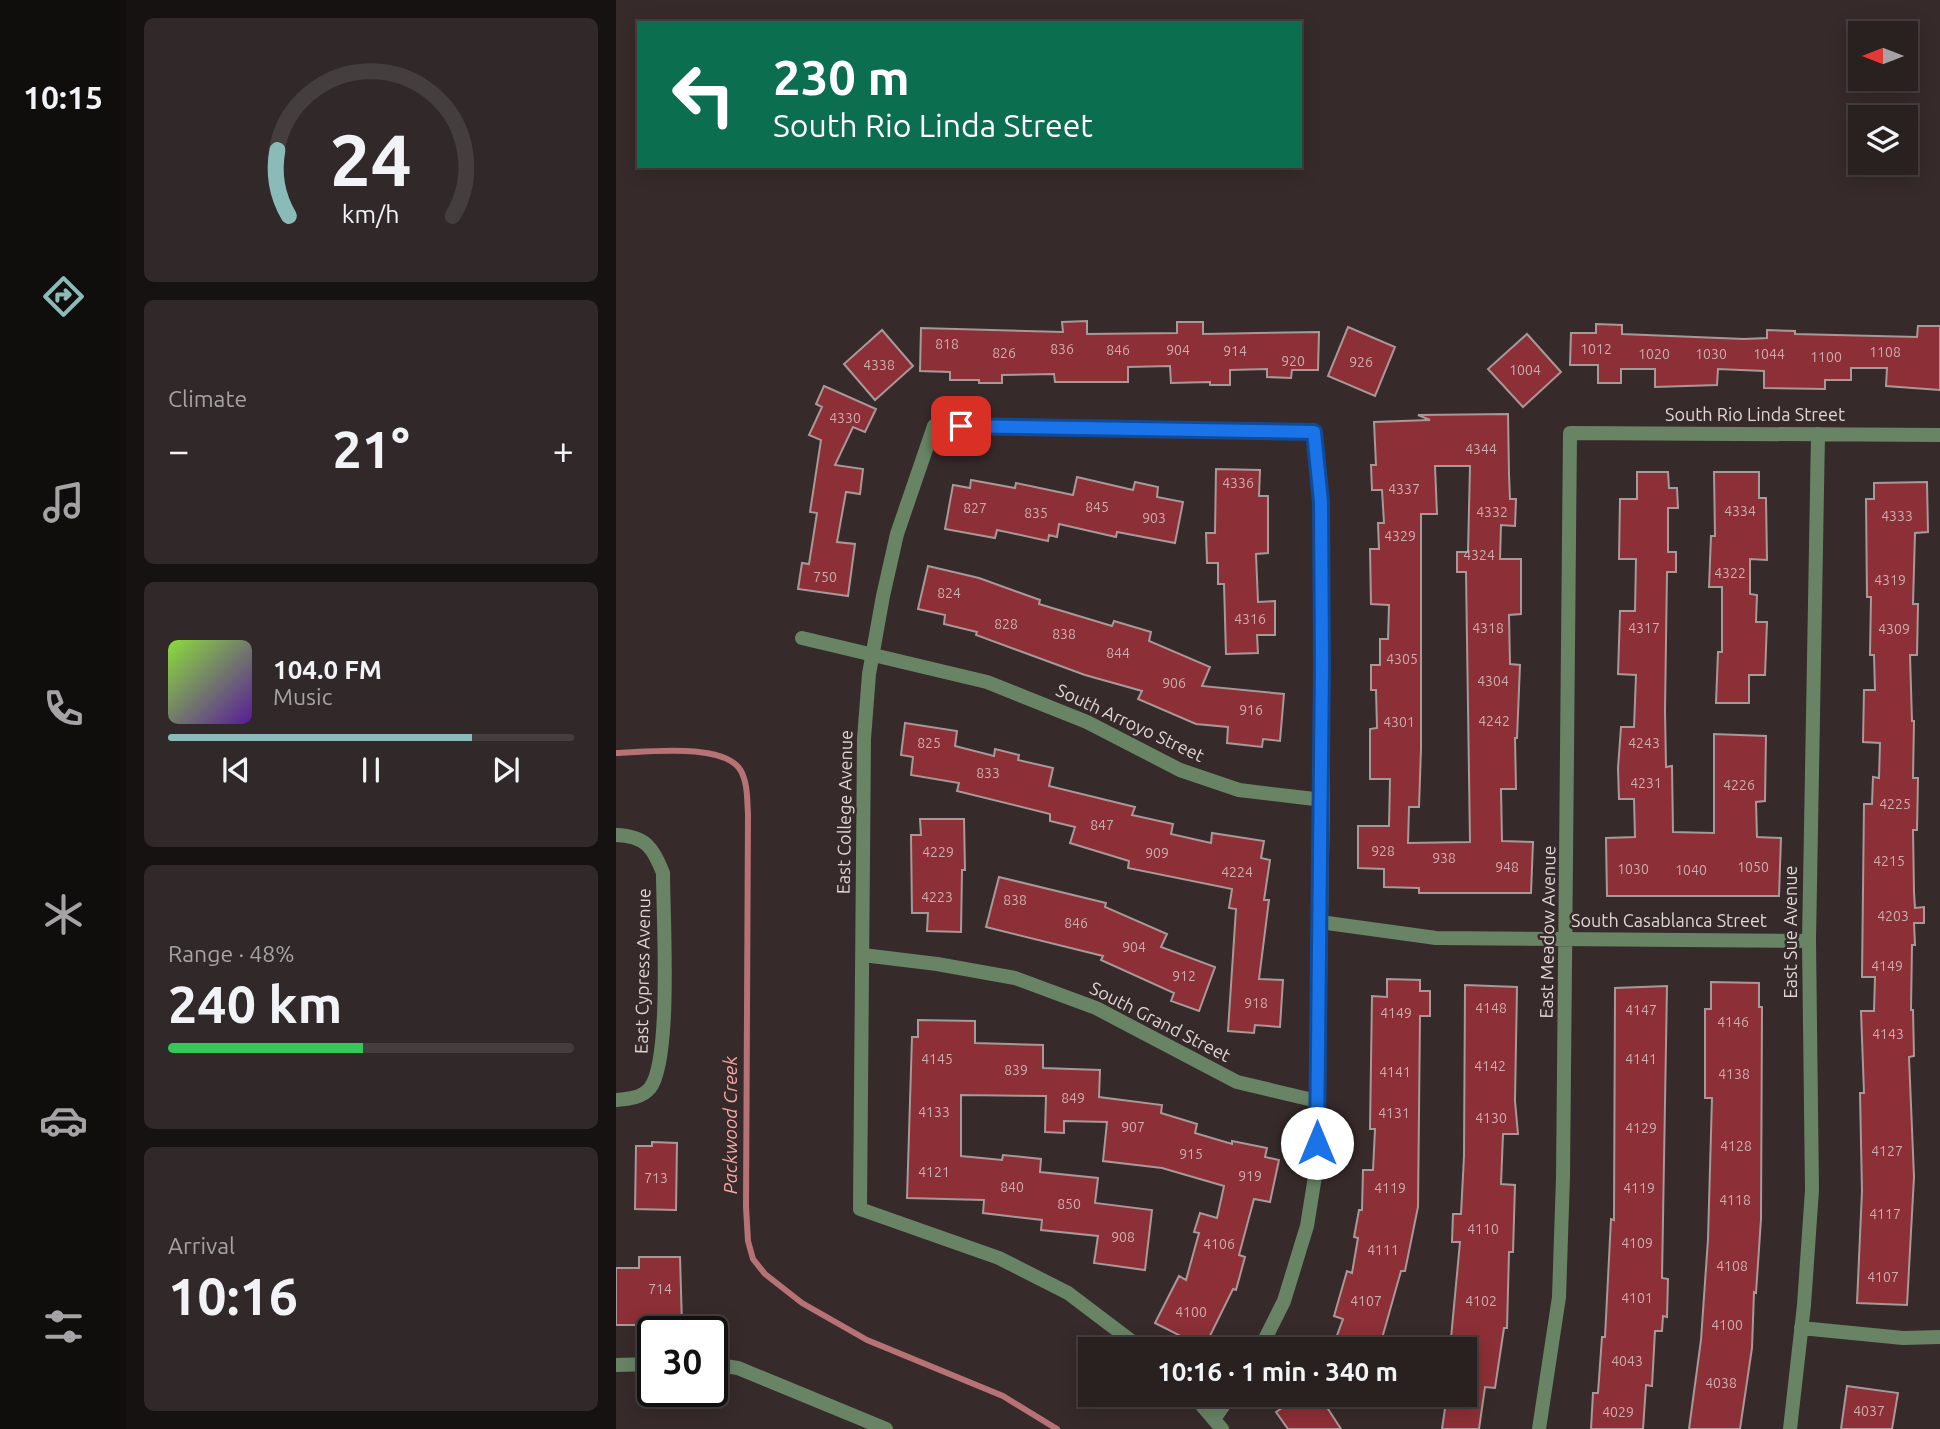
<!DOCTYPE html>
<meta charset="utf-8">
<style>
body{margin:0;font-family:Ubuntu,sans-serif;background:#312829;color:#f1f3f6;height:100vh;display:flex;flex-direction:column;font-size:26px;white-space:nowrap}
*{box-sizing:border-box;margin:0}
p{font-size:23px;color:#a5a3a5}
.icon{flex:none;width:38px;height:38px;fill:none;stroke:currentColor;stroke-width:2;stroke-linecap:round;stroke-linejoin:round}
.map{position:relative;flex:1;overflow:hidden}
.drawer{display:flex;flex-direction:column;gap:18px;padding:18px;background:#171212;width:490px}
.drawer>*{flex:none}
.guide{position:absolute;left:21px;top:21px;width:665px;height:147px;border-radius:0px;box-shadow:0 4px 18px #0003,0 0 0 2px #453e3e;background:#0b6e4f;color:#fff;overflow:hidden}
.needle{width:46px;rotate:270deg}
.buttons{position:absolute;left:1232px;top:21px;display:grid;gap:14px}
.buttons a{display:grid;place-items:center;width:70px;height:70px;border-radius:0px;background:#292020;box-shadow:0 4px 18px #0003,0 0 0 2px #453e3e;font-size:35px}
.speed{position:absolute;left:21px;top:1316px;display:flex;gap:14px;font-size:35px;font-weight:700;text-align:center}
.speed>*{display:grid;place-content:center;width:91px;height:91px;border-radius:50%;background:#292020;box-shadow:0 4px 18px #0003,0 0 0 2px #453e3e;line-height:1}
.speed .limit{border:4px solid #111;border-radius:10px;background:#fff;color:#111}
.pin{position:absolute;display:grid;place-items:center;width:60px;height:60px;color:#fff;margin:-30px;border-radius:14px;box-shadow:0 4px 10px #0006}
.me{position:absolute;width:77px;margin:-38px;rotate:0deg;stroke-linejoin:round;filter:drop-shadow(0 0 5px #0008)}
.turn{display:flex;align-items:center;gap:24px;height:147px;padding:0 21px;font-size:32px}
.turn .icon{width:91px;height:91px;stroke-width:2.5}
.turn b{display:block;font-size:49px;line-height:60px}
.big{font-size:52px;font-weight:700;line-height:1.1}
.drawer .widget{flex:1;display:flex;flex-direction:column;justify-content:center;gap:10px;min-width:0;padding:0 24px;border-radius:10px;background:#312829}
.drawer .dial{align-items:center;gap:0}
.dial svg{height:182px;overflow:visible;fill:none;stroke:#453e3e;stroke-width:7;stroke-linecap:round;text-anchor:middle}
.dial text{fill:#f1f3f6;stroke:none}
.song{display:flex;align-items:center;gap:21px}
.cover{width:84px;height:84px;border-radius:10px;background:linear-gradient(135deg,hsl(90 70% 55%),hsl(270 70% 35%))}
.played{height:7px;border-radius:4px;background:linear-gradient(90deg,#8bbbb9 75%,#453e3e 75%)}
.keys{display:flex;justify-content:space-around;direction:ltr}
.heat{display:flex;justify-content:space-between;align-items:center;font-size:38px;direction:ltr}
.charge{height:10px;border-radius:5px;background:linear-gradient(90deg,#34c759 48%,#453e3e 0)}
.trip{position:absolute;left:462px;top:1337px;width:399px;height:70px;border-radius:0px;background:#292020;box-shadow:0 4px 18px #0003,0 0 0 2px #453e3e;font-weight:700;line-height:70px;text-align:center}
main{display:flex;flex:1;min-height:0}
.dock{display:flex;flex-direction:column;width:126px;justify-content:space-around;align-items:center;background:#100d0d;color:#a5a3a5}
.dock .icon{width:49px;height:49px}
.dock .current{color:#8bbbb9}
.dock b{font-size:32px;color:#f1f3f6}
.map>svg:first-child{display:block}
</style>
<main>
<nav class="dock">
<b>10:15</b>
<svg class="icon current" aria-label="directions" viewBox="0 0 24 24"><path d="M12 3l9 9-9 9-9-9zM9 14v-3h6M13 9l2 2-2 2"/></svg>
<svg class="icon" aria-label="music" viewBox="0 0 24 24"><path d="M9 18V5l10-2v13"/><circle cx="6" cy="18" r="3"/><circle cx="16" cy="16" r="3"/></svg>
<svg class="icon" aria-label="phone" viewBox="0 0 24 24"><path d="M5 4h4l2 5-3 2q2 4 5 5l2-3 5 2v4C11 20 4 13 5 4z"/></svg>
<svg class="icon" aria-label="climate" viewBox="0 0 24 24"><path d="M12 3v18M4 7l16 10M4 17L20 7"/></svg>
<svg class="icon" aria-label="car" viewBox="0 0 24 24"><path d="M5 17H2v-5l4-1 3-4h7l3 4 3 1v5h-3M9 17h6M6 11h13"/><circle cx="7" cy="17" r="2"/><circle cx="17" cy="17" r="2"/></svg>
<svg class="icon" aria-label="filters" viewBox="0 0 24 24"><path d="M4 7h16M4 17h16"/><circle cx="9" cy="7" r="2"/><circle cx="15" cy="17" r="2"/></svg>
</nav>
<section class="drawer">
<div class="widget dial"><svg viewBox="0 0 100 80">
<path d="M14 69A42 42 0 1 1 86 69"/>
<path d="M14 69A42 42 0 0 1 9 40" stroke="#8bbbb9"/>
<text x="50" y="56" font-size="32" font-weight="700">24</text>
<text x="50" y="72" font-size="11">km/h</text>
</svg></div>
<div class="widget"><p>Climate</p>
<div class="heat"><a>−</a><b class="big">21°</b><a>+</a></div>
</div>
<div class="widget">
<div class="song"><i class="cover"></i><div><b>104.0 FM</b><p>Music</p></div></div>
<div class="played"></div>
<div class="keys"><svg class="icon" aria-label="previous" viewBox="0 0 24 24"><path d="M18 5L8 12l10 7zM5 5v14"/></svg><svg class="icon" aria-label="pause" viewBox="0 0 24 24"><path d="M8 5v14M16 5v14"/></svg><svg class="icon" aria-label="next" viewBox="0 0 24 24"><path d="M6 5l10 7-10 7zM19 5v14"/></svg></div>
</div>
<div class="widget"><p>Range · 48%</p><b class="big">240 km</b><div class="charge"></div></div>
<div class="widget"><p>Arrival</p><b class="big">10:16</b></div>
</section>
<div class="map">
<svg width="1324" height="1429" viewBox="0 0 1324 1429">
<rect width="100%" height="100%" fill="#372a2a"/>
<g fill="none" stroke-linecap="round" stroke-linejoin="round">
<path stroke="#b77275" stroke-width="6" d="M0,753C30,752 109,742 125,771C132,784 131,801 132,814L130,1207L132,1241L137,1259L149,1274L186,1303L251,1340L387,1396L441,1429"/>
</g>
<path fill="#8d2f36" stroke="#a89898" stroke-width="2" fill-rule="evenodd" d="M471,321V334L561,333V322H587V334L703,332L702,370H676L675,378L651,377V369L614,370V385H594V382L555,383L554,366L512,367V382H439L438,374L386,375V383H363V380H334V372L304,371L305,328L447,332L446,322Z
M980,324L1006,325V334L1128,339L1151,338V330L1179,331V334L1301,337L1302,326H1324V390L1270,386L1271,368H1235V380H1209V389L1148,388V371L1102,369L1101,385L1039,387V369H1005V383H982V365H954L955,333H980Z
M732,327L779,347L759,396L712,376Z
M266,330L297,366L259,400L228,364Z
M911,334L945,372L907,407L872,369Z
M208,386L260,409L249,432L237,427L219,465L247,469L244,494L230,492L221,542L239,544L232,596L182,589L186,563L193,564L201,513L194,512L205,440L193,435L206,407L200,404Z
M892,414L893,474L894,499H900L899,526L885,525L884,559H905V614L893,615L894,664L904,665L901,738H899L900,789H885L886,841L917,842L915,893H803V888L768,887V869L742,868V826H773L774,779H754V729L761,728L760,690H755V665H764V639H772L773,605L755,604L754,549H763L762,523H768L766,490H756L755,465H760L758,422L814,420L802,415ZM819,466H854L852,552H841V572H850L854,842L792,843L793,807H803L805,749V514H821Z
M600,469L644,470L643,496H652V553L640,554L642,602L659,601V635H641L642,653L610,654L608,584H602V563H591L590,533H599Z
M1021,472H1052L1053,488H1061L1062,508H1052V552H1060V572H1051L1049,710L1050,767L1056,766L1057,832L1098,833V734L1150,736L1149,801L1140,802L1141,837L1165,838L1163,896H991L990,838L1019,837L1018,799H1003L1002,768L1005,727H1018L1020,675L1002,674L1004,611H1019L1020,559H1003L1004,499H1021Z
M1098,472H1143V498H1150L1151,560L1134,559V594L1141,595L1140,622H1151L1149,675H1133V703H1100L1102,652H1106V587H1093L1095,536H1099Z
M461,477L517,490L519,482L542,487L541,497L567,502L559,543L501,532L500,537L443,524L441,537L433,535L432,541L381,530L379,538L329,529L337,485L354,488L355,480L399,488L400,483L457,495Z
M1311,482L1312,532L1299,533L1297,604H1302L1301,655H1294L1296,721H1298L1297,778H1302L1301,830H1297L1298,892L1299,908L1308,907V923H1298L1299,945H1296L1295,1010H1297L1298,1056L1293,1057L1298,1177L1291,1305L1241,1303L1246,1191L1244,1093H1248L1245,1011H1258L1259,977H1246L1248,804H1256L1257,777L1263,778L1264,743L1247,742L1248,690H1259L1258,655H1254L1255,597H1251L1250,499H1258V483Z
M312,566L363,578L424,600L423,604L496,626L498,621L535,632L533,641L594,667L586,686L668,694L664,741L647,739L646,747L611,743L612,727L580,724L522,699L526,691L469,675L360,635L361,632L328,624L329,615L302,609Z
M289,723L341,731L339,746L378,756L379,749L403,755L402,760L437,768L433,786L519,807L516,815L557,824L555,834L595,843L596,833L648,841L645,858L654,860L648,900H653L643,979L667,980L664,1027L639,1025L638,1033L612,1031L620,909L613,908L616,889L512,868L513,861L454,843L459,827L434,821V814L341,791L343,783L295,775L297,757L285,755Z
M304,819H348L349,870H346L345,932L311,931L312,913H296L295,835H305Z
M383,877L490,903L489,907L551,934L545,947L599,967L583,1011L555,1001L558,993L485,960L487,956L370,927Z
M771,979L804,980V991H814V1016H804L802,1207L789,1271H785L763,1349H716L727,1319L718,1316L731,1271L736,1273L742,1238L738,1237L743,1210H746L747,1170H757L759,1129H754L756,996L771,997Z
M1095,982L1143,983V1007H1146L1145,1219L1140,1293L1138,1292L1136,1348L1124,1429H1073L1085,1340L1092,1239L1096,1098H1089V1009H1095Z
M849,985L901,987L899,1101L902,1134H887L885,1184L899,1185L897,1252H893L891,1328H888L879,1388L869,1387L863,1429H826L831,1395H849V1349H834L844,1242H836L837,1214H845L848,1156Z
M1051,986L1046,1278L1052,1279L1051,1317L1047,1316L1046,1331H1039L1036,1386L1030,1385L1027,1429H975L977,1393H982L986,1337H989L995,1219L998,1220L999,988Z
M302,1020L359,1021V1043L427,1045V1068L484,1070L483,1097L546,1105L545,1113L581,1124L579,1133L616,1144V1141L651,1148L649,1157L663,1160L654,1202L638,1199L623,1255L629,1257L620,1290L617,1289L588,1348L539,1323L563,1276L570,1280L583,1233L578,1232L584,1213L601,1218L608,1186L546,1168L487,1161L491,1122L448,1121V1133L429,1132L430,1096L345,1095V1156L386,1160L387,1155L425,1159L424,1172L482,1178L479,1203L536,1210L529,1270L478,1263L482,1236L425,1230L426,1220L367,1213L368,1200L291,1198L296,1037H302Z
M36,1142L61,1143L60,1210L19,1209L20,1146H36Z
M23,1257H64L66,1325H0V1268H23Z
M1231,1386L1282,1393L1276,1429H1225Z
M686,1395H703L725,1429H672L660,1412Z"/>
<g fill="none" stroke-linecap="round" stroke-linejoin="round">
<path stroke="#688465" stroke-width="14" d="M186,638L371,682L471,722L564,770L623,790L707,800
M0,835C29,836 37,847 47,873C47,915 56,1060 34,1088C26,1098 12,1099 0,1100
M704,922L820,938L1193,941
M247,955L321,964L399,978L480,1008L621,1082L701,1101
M1185,1328L1287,1338L1324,1337
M526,1349L452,1293L383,1258L244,1209L248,739L253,674L267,596L281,534L318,426L698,432L705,502L707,800L701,1164L691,1226L668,1301L644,1349
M96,1364L122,1368L270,1429
M0,1365L37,1364
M577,1395L606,1429
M598,1419L615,1395
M923,1429L943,1297L947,1177L954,433L1324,435
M1174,1429L1188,1305L1196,1190L1193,941L1202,434"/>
</g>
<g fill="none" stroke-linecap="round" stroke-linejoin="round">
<g stroke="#114b97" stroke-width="18">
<path id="route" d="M345,426L698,432L705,502L706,665L701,1143"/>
</g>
<use href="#route" stroke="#1a73e8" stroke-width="12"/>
</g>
<g text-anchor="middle" stroke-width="5" stroke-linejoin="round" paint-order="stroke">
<g font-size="14" fill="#caadae">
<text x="331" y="349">818</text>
<text x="446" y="354">836</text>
<text x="980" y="354">1012</text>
<text x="502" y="355">846</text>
<text x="562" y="355">904</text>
<text x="619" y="356">914</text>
<text x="1269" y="357">1108</text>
<text x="388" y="358">826</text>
<text x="1038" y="359">1020</text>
<text x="1095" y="359">1030</text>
<text x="1153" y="359">1044</text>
<text x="1210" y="362">1100</text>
<text x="677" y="366">920</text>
<text x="745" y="367">926</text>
<text x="263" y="370">4338</text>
<text x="909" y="375">1004</text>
<text x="229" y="423">4330</text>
<text x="865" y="454">4344</text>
<text x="622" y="488">4336</text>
<text x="788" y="494">4337</text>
<text x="481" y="512">845</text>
<text x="359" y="513">827</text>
<text x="1124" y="516">4334</text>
<text x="876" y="517">4332</text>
<text x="420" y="518">835</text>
<text x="1281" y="521">4333</text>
<text x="538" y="523">903</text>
<text x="784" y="541">4329</text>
<text x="863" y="560">4324</text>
<text x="1114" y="578">4322</text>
<text x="209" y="582">750</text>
<text x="1274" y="585">4319</text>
<text x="333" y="598">824</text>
<text x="634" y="624">4316</text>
<text x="390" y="629">828</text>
<text x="872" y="633">4318</text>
<text x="1028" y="633">4317</text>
<text x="1278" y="634">4309</text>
<text x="448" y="639">838</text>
<text x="502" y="658">844</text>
<text x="786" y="664">4305</text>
<text x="877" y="686">4304</text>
<text x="558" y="688">906</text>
<text x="635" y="715">916</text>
<text x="878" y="726">4242</text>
<text x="783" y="727">4301</text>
<text x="313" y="748">825</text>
<text x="1028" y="748">4243</text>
<text x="372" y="778">833</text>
<text x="1030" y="788">4231</text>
<text x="1123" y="790">4226</text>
<text x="1279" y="809">4225</text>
<text x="486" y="830">847</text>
<text x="767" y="856">928</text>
<text x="322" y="857">4229</text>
<text x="541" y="858">909</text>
<text x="828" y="863">938</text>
<text x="1273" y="866">4215</text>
<text x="891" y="872">948</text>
<text x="1137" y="872">1050</text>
<text x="1017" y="874">1030</text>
<text x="1075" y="875">1040</text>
<text x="621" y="877">4224</text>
<text x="321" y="902">4223</text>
<text x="399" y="905">838</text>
<text x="1277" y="921">4203</text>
<text x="460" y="928">846</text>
<text x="518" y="952">904</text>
<text x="1271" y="971">4149</text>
<text x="568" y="981">912</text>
<text x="640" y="1008">918</text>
<text x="875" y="1013">4148</text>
<text x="1025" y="1015">4147</text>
<text x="780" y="1018">4149</text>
<text x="1117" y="1027">4146</text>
<text x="1272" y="1039">4143</text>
<text x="321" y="1064">4145</text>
<text x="1025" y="1064">4141</text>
<text x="874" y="1071">4142</text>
<text x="400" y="1075">839</text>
<text x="779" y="1077">4141</text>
<text x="1118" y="1079">4138</text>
<text x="457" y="1103">849</text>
<text x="318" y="1117">4133</text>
<text x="778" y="1118">4131</text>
<text x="875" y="1123">4130</text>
<text x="517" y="1132">907</text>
<text x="1025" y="1133">4129</text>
<text x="1120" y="1151">4128</text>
<text x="1271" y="1156">4127</text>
<text x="575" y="1159">915</text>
<text x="318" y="1177">4121</text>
<text x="634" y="1181">919</text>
<text x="40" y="1183">713</text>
<text x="396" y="1192">840</text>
<text x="774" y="1193">4119</text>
<text x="1023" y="1193">4119</text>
<text x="1119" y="1205">4118</text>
<text x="453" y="1209">850</text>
<text x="1269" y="1219">4117</text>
<text x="867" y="1234">4110</text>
<text x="507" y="1242">908</text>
<text x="1021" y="1248">4109</text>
<text x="603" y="1249">4106</text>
<text x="767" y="1255">4111</text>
<text x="1116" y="1271">4108</text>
<text x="1267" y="1282">4107</text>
<text x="44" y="1294">714</text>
<text x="1021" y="1303">4101</text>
<text x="750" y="1306">4107</text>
<text x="865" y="1306">4102</text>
<text x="575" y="1317">4100</text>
<text x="1111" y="1330">4100</text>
<text x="1011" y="1366">4043</text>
<text x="1105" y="1388">4038</text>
<text x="1253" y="1416">4037</text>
<text x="1002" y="1417">4029</text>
</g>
<g font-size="18" fill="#dfd7d6" stroke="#372a2a">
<text x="1139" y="421">South Rio Linda Street</text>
<text transform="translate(514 723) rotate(25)" y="6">South Arroyo Street</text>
<text transform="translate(229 812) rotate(-89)" y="6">East College Avenue</text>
<text x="1053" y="927">South Casablanca Street</text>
<text transform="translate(932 932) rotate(-89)" y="6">East Meadow Avenue</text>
<text transform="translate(1175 932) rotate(-90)" y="6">East Sue Avenue</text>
<text transform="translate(27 971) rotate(-89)" y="6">East Cypress Avenue</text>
<text transform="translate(544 1022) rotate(27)" y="6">South Grand Street</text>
</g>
<g font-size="19" font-style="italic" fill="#f7a8a7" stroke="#372a2a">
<text transform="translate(114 1125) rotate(-90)" y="7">Packwood Creek</text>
</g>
</g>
</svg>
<div class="buttons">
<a><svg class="needle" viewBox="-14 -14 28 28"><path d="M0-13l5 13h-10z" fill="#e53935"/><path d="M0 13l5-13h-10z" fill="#a5a3a5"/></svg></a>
<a><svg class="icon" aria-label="layers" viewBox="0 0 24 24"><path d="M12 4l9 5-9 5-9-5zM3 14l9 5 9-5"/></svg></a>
</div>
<div class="speed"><div class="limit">30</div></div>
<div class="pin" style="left:345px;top:426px;background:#d93025"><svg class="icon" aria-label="arrive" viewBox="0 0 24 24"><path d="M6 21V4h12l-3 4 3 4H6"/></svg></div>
<svg class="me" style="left:701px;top:1143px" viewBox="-20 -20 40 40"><circle r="19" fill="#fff"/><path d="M0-13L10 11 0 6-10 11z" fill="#1a73e8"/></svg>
<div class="trip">10:16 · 1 min · 340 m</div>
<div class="guide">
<div class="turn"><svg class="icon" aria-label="left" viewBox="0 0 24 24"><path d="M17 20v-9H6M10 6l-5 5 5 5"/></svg><div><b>230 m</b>South Rio Linda Street</div></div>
</div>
</div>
</main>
